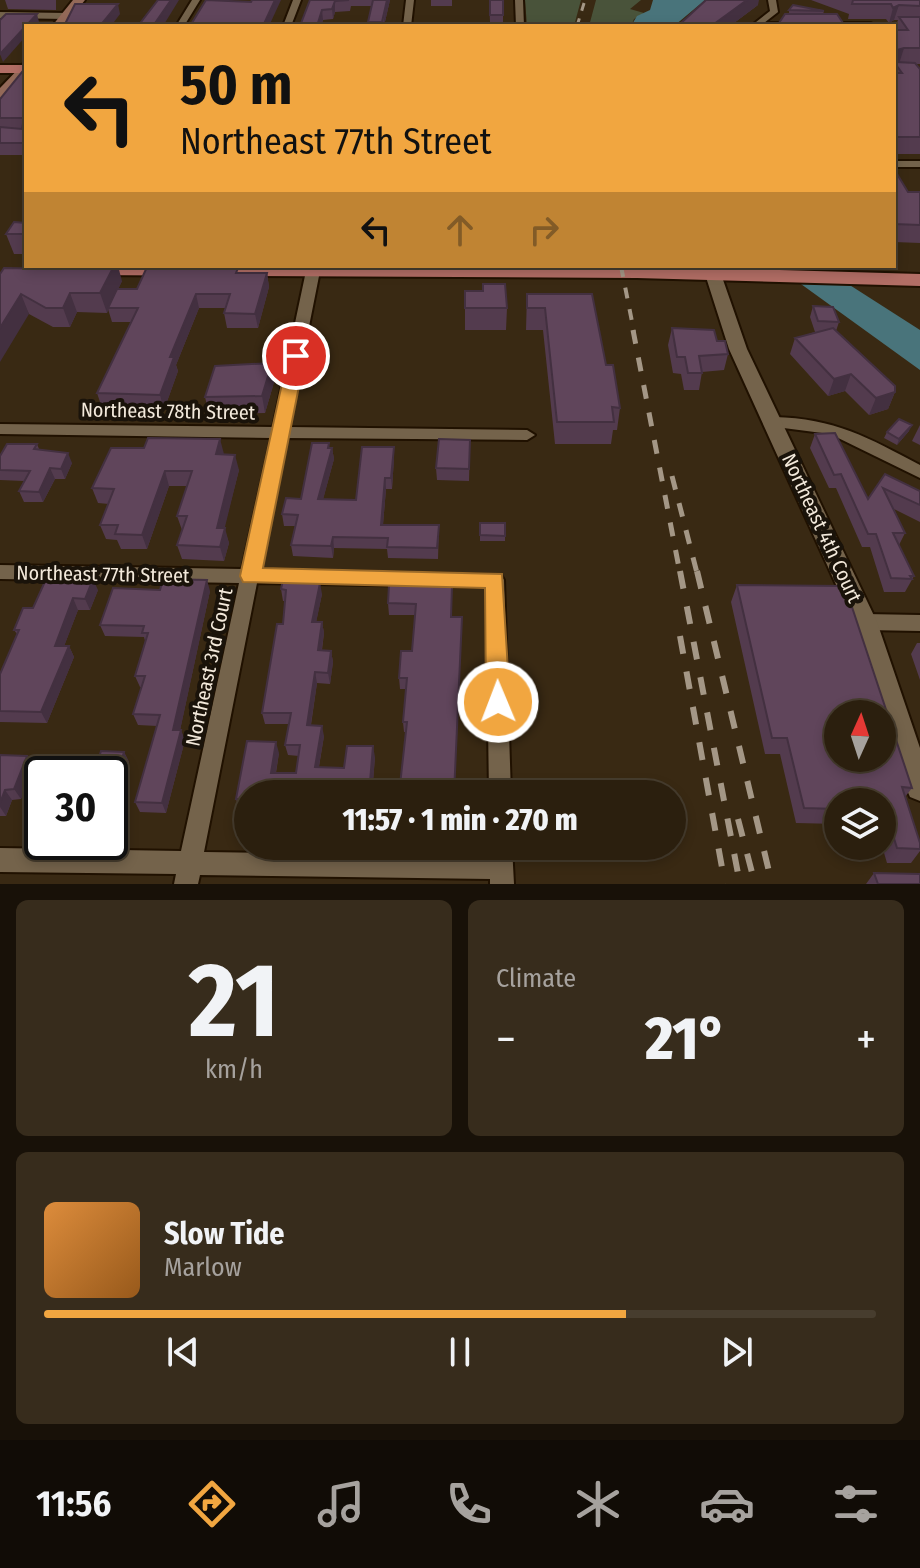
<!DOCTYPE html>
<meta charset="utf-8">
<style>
body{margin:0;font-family:"Fira Sans Condensed",sans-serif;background:#372c1c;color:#f1f3f6;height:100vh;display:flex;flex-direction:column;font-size:30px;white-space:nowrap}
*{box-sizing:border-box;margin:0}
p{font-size:26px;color:#a6a29e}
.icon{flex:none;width:44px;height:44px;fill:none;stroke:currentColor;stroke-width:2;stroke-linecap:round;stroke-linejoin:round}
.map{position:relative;height:884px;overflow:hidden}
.drawer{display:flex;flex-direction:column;gap:16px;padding:16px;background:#181108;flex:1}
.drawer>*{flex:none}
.guide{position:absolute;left:24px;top:24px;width:872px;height:244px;border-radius:0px;box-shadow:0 4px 12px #0003,0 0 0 2px #473d2e;background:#f1a640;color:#111;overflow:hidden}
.needle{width:52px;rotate:3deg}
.buttons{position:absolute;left:824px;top:700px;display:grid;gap:16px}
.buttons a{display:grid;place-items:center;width:72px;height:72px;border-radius:50%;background:#2b1f0e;box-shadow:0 4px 12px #0003,0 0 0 2px #473d2e;font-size:40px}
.speed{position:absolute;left:24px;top:756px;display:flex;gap:16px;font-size:40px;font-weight:700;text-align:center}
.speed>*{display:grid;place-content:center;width:104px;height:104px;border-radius:50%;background:#2b1f0e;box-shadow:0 4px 12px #0003,0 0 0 2px #473d2e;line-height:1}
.speed .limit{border:4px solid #111;border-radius:12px;background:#fff;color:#111}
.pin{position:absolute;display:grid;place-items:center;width:68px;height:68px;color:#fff;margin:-34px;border:4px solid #fff;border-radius:50%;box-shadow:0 2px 8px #0007}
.me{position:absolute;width:88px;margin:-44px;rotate:359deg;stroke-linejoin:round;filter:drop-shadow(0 0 6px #0008)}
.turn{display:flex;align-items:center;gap:28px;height:168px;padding:0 24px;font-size:36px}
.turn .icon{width:104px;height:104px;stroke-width:2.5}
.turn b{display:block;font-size:56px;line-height:68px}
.lanes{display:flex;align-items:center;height:76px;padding:0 24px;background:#0003;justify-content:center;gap:40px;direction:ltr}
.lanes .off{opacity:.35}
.big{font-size:60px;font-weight:800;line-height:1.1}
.drawer .widget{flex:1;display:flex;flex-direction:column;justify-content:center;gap:12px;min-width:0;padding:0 28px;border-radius:12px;background:#372c1c}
.drawer .dial{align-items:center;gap:0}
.dial b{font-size:104px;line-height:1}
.song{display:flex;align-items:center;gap:24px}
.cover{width:96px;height:96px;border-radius:12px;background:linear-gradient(135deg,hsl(30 70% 55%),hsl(30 70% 35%))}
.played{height:8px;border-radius:4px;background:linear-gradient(90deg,#f1a640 70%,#473d2e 70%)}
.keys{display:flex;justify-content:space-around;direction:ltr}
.heat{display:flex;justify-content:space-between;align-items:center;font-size:44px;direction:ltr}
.drawer .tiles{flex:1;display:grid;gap:16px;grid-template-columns:1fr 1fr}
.widget:last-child{grid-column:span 2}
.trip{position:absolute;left:234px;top:780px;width:452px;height:80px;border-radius:40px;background:#2b1f0e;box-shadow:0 4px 12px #0003,0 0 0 2px #473d2e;font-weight:800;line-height:80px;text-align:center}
.tabs{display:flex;height:128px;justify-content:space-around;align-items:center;background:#110c06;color:#a6a29e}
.tabs .icon{width:56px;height:56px}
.tabs .current{color:#f1a640}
.tabs b{font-size:36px;color:#f1f3f6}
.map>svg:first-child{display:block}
</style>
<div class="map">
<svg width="920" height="884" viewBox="0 0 920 884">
<rect width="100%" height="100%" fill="#392913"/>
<path fill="#49533a" d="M525,0H581L574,26H527Z
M596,0H653H641L630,9L644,13L634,19L631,26H589Z"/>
<path fill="#49747b" d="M653,0H705L674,26H631L637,16L650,10Z
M776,266H820L920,330V370Z"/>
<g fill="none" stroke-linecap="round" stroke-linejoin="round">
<g stroke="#201100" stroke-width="4">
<path id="minor" d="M192,0H200L184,26H176Z
M293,0H301L291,26H283Z
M406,0H414L411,26H403Z
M515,0H523L524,26H516Z
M768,0H776L778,12L764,23H797L801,26H751L770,11Z
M0,12L66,13L70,16L66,19L0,18Z
M825,23H871L875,26H821Z
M894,161H920V167H894Z
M313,267L320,271L289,427L527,430L535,435L527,440L286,438L260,569L501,575L504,580L511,794H489L486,587L257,583L204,852L490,856V846H512L514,884H490V879L200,875L198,884H174L176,874L0,872V848L181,851L239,583L0,579V565L242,569L271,438L0,434V424L273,427L306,271Z
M774,417C834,418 869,438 920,465V478L830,434L768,426L766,422L768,418Z
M865,614L920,615V631L865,630L858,628L855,622L858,616Z"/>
</g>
<g stroke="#201100" stroke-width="4">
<path id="tertiary" d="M713,269L721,274L747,349L877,622L920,748V801L910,797L906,788L853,622L729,349L705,274Z"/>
</g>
<g stroke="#201100" stroke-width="4">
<path id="secondary" d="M73,0H85L64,26H52Z
M26,61V74L0,101V88Z"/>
</g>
<g stroke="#201100" stroke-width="4">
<path id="primary" d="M0,65H26V73H0Z
M79,266H637L920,274V286L637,278L87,275L80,273Z"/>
</g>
<use href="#minor" fill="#74634b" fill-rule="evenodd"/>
<use href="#tertiary" fill="#74634b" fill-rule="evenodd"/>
<use href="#secondary" fill="#936958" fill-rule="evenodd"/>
<use href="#primary" fill="#b26e65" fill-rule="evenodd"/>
<path stroke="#a49786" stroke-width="3" stroke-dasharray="8 8" stroke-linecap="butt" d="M577,26L585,0"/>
<path stroke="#a49786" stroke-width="4" stroke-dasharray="11 11" stroke-linecap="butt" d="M621,266L634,332"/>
<path stroke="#a49786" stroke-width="5" stroke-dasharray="14 14" stroke-linecap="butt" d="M633,330L680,573
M672,476L697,573"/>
<path stroke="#a49786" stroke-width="6" stroke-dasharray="18 18" stroke-linecap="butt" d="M680,571L740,884
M697,571L772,884
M680,636L725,884
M738,819L755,884"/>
</g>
<path fill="#533b4e" d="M5,0H56V10L8,9Z
M310,0H390L384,26H369L372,6H351L350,11L335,12L333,19L323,20L321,26H300Z
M431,0H452V6H431Z
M489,0H503V22H490Z
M811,0H920V64H916L920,69V154H894V30L898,20H894L889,23L886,19H848L849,14Z
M758,5L730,26H679L680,24Z
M789,10L824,11L823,14H789Z
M26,67V155H0V99Z
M894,169L908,192H920V243L894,242Z
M26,223V254H14L6,234Z
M4,268L122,281L118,289H137L239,273H267L269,287L258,328H227L224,313L226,308H199L176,365L178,371L164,410L102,408L97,393L131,322H112L108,309L107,313L77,312L70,327H53L29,314Z
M465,291L507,308L506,330H465Z
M527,294H592L606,365L620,408L617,430H613L611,444H555L543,330H526Z
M813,306L839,322L836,331L895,392L888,409L869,415L845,391L828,396L790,354L795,338L815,332L810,317Z
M672,328L717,341L728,354L724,370L702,372L699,390H684L681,374L673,373L668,345Z
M272,363L275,379L265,413L209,414L205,397Z
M920,425V445L912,441Z
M909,431L897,445L884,438L887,432Z
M815,434L868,499L885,474L920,491V522L894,509L905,533L899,545L914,576L905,592H884L870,547H862L836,488H829L810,448Z
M470,440L469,481L437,480L436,468Z
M329,443V448H332L334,459L323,499L356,500L394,458L392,489H386L383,525H439L438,559L388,558L387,549L334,548L333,558L293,556L291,545L295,526H284L282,514L301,499Z
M37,444L39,449L72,463L65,479H55L43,502H24L19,491L24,481L0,480V456Z
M224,454L239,470L224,528L229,543L224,561L182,559L177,545L182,530L177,516L188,486H169L147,549H121L117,540L106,539L100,525L109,504L98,503L92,488Z
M480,523H505V541H480Z
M300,576L301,582L322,594L316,622H322L324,633L322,650L331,651L333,662L330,684L317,683L311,725L324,736L319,767L344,768L375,757L372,794H248V809H239L236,799L279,753L276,773H296L299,756L288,755L285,745L289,724H265L262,713L283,624L285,601H283L281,589Z
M737,585L912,788L905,797L920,843V851L911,863H887L882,846V802H838V824L796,823L780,754H765L731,602Z
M452,586L406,732H404L403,722L406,689H400L399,678L412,651L415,615H389L388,603Z
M98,590L90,610H78L64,646H69L74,657L47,723L0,722V674L17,634L14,630L33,608Z
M210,591L180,730L185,740L166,813L140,812L135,802L157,726L138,725L133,714L141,687H140L135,676L145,641L144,637L105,636L100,625Z
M917,643H920V680L911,654Z
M124,752L129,762L118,799H110V774L96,767Z
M0,755L34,766L21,799L12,800L6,816H0Z
M874,873L920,884H866Z"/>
<path fill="#433040" d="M171,0H179L163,26H153Z
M275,0H281L269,26H263Z
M387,0H390L384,26H383Z
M747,0H759L758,5L730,26H714V24Z
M335,1V12L333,19L332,9Z
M118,4L120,14L111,26H100Z
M899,5L894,20L889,23L893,8Z
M322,10L323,20L321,26H317Z
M37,14L39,22L35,26H26V36L3,62L0,54Z
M904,48L899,64L896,65L897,50Z
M114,266H118L122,281L107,313L100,293Z
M267,273L269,287L258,328L255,314Z
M70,293L77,312L70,327L63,308Z
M21,294L29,314L0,362V328Z
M196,294L199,308L176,365L178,371L164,410L160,395L170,357Z
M272,363L275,379L265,413L262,396Z
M851,374L845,391L828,396L834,379Z
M895,392L888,409L869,415L876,398Z
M912,425L909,431L897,445L899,439Z
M220,439L224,454H216Z
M329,443L330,455L332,448L334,459L320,511L318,499Z
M394,447V458L392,489L391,478Z
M68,453L72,463L65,479L61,469Z
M235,455L239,470L221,543L217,528Z
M50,468L55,479L43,502L39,492Z
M165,471L169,486L147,549L142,535Z
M385,478L386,489L382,536L381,525Z
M225,528L229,543L224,561L220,547Z
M333,537L334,548L333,558L331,546Z
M93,579L98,590L90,610L85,599Z
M207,580L210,591L178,740L173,730Z
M320,583L322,594L314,633L312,622Z
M73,598L78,610L60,657L55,646Z
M322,622L324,633L320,661L318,650Z
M69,646L74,657L47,723L41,712Z
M331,651L333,662L330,684L328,673Z
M315,672L317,683L309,736L307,725Z
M322,726L324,736L317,777L315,767Z
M181,730L185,740L166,813L162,803Z
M276,742L279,753L274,783L271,773Z
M373,746L375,757L372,794H369Z
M124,752L129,762L118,799L113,789Z
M27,756L34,766L21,799L14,789Z
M5,790L12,800L6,816L0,807V803Z"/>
<path fill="#60455b" stroke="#433040" stroke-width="2" fill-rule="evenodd" d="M158,0H171L153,26H138Z
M206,0L251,2L252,0H275L263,26H190Z
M310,0H349L335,1L332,9L322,10L317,26H300Z
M373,0H387L382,22H368Z
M490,0H503V15H490Z
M706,0H747L714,24H680Z
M853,0H920V6L899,5L893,8L891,4H852Z
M75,4H118L100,26H64Z
M793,5L824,11L789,10Z
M6,14H37L0,54V20Z
M785,14H837L845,26H777Z
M899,17H920V48H904L897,50V62L915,63L920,69V137H894V73H902L894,62V30H908Z
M26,67V143H0V127L22,129L24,118H0V99Z
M894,169L908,192H920V225L894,224Z
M14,222L26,223V234H6Z
M59,266H114L100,293H70L63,308H46L21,294L0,328V274L4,268L58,269Z
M147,267L238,268L236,273H267L255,314L224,313L230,294H196L170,357H174L160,395L97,393L138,308H108L117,289H137Z
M483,284H505L507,308H465V291H483Z
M527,294H592L606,365H613L620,408L612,407L614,422H557L545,308H527Z
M813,306L833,307L839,322L818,321Z
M672,328L714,330L717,341H725L728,354L699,356L702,373H688L685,357H677Z
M833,328L895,386V392L876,398L851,374L834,379L795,338Z
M272,363L262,396L205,397L215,366Z
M899,419L912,425L899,439L887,432Z
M835,433L868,499L885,474L920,491V505L883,488L905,533H893L914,576H910L912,579L891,578L876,534H868L841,474L834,475L815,434Z
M148,438L220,439L216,454L235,455L217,528H225L220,547L177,545L187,516H177L192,471H165L142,535L115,534L118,525H100L114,489L92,488L111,448H144Z
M439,439L470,440L469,469L436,468Z
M312,443H329L328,448H332L318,499L356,500L362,447H394L391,478H385L381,525H439L437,548L387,547L388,538L333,537L331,546L291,545L298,515L282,514L286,498L301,499Z
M7,444H37L34,449L68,453L61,469L50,468L39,492L19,491L30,471L0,470V456Z
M480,523H505V536L480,535Z
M284,576H300L298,582L320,583L312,622H322L318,650L331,651L328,673L315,672L307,725L322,726L315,767L344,768L347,746H373L369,794H294V793L268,792L267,794H248V799H236L247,741L276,742L271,773H296L300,745H285L291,713H262L277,624H283L286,590L281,589Z
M47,577L93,579L85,599L73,598L55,646H69L41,712L0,711V674L19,630H14L23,608H33Z
M163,579L207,580L173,730H181L162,803L135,802L160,715L133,714L145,676H135L148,633H142L144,626L100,625L113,588L160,590Z
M389,585L452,586L451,617H462L454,794H399L407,722H403L407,678H399L401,651H412L416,604L388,603Z
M737,585L845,586L912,788L902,787L920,843V849L897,848L886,813H882V802H838V809L804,808L787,738H772ZM838,714H882V758H838Z
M101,751L124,752L113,789H110V774H46L48,766L96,767Z
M0,755L27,756L14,789L5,790L0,803Z
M42,785V799H37Z
M874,873L920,874V884H878Z"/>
<path fill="#f1a640" stroke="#9d6c2a" stroke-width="2" d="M296,351L305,356L263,568L502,574L510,702L506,709L498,713L490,709L486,702L485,588L243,582L240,576L288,356Z"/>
<g text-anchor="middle" stroke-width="8" stroke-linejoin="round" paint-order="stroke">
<g font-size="20" fill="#f3e9db" stroke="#1a130a">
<text transform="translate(168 411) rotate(1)" y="7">Northeast 78th Street</text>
<text transform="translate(822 528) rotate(65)" y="7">Northeast 4th Court</text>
<text transform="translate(103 574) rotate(1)" y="7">Northeast 77th Street</text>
<text transform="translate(209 667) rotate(-78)" y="7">Northeast 3rd Court</text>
</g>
</g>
</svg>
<div class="buttons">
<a><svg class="needle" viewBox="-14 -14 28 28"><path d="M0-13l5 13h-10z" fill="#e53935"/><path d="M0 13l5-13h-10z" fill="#a6a29e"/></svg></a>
<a><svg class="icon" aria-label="layers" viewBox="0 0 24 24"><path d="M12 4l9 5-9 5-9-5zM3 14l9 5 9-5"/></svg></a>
</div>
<div class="speed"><div class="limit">30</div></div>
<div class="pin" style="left:296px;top:356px;background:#d93025"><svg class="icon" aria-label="arrive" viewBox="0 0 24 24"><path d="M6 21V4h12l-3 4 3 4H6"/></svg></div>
<svg class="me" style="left:498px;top:702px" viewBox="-20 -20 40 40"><circle r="17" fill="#f1a640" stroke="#fff" stroke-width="3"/><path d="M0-11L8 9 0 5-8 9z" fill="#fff"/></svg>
<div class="trip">11:57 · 1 min · 270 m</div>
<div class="guide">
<div class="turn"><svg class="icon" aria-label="left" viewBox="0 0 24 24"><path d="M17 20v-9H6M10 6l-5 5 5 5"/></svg><div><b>50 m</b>Northeast 77th Street</div></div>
<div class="lanes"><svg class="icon" aria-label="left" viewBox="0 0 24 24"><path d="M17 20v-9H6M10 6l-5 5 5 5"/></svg><svg class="icon off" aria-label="ahead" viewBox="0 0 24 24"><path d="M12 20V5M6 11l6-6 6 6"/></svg><svg class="icon off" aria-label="right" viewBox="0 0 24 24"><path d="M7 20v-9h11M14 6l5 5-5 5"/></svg></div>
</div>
</div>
<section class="drawer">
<div class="tiles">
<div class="widget dial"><b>21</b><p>km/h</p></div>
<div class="widget"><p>Climate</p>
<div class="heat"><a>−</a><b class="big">21°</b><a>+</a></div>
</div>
<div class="widget">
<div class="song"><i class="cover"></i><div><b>Slow Tide</b><p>Marlow</p></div></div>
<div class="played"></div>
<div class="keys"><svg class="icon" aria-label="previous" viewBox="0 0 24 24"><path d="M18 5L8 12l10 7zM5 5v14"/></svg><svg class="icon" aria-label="pause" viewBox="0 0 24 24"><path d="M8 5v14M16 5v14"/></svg><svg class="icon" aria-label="next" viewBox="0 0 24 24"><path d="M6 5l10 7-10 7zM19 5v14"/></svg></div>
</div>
</div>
</section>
<nav class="tabs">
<b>11:56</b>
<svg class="icon current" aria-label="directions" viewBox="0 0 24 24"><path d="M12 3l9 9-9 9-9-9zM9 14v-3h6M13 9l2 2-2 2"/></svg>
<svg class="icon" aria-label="music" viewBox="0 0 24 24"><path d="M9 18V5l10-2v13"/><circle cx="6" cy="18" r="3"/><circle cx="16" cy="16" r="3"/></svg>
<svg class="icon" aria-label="phone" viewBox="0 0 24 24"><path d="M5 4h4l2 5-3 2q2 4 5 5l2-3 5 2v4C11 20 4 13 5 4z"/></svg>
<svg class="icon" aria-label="climate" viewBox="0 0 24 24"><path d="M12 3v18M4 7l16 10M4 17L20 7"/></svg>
<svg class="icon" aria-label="car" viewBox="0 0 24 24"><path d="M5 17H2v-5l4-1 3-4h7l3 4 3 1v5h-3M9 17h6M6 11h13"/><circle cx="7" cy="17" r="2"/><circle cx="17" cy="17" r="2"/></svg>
<svg class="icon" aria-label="filters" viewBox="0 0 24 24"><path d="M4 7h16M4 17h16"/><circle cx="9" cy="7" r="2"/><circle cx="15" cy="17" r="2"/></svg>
</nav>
